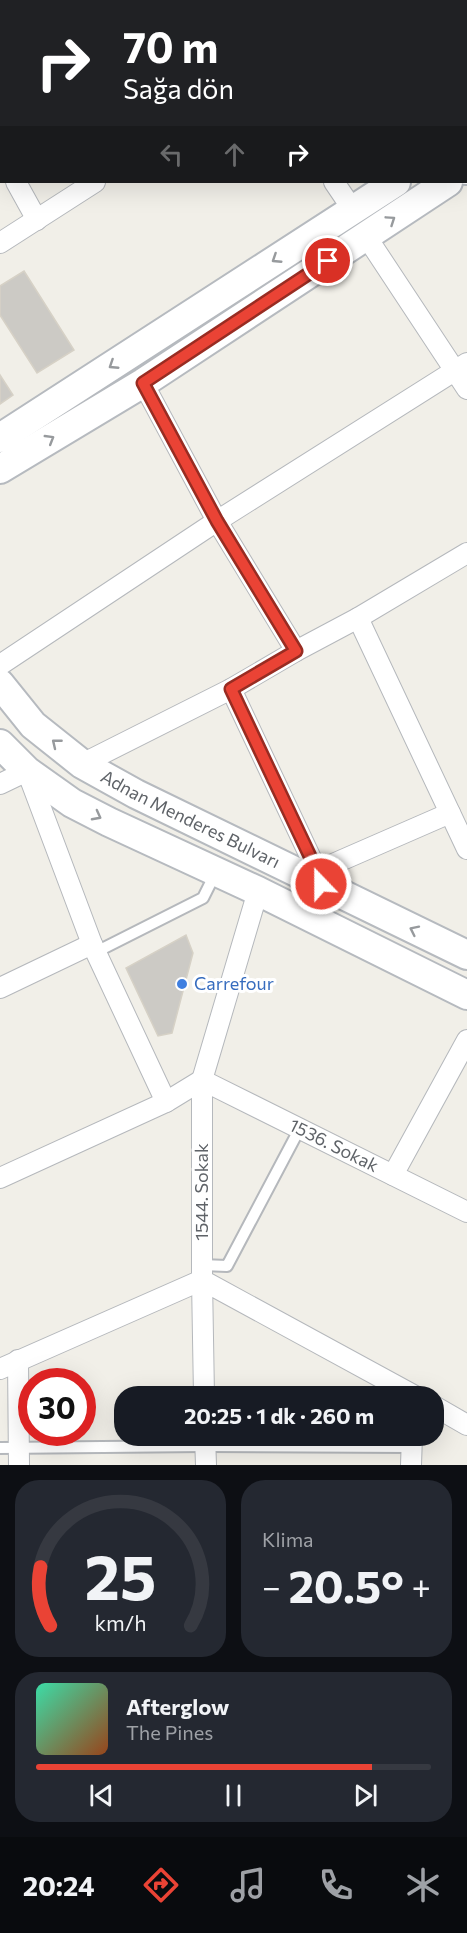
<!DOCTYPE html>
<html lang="tr">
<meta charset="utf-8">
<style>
body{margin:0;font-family:Commissioner,sans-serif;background:#242831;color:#f1f3f6;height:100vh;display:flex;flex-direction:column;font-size:22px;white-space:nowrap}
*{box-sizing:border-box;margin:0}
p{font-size:20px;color:#9ea1a6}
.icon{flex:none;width:33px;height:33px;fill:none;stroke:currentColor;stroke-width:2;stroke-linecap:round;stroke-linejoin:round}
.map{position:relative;height:1465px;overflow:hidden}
.drawer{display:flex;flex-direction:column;gap:15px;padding:15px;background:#0d0f14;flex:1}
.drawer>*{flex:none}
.hud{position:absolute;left:0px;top:0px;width:468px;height:183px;box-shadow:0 6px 24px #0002;background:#202124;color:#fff;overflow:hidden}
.speed{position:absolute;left:18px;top:1368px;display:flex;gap:12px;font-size:30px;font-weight:700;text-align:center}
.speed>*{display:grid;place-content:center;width:78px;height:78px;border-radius:50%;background:#171b24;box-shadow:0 6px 24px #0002;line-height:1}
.speed .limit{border:9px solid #d22;background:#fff;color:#111}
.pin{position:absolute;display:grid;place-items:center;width:51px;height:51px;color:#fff;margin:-26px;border:3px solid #fff;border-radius:50%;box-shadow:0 2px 6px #0007}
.me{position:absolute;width:66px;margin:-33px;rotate:338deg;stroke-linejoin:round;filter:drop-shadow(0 0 4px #0008)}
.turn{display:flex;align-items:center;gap:21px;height:126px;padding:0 24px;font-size:27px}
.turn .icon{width:78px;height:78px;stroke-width:2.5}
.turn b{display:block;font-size:42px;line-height:51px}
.lanes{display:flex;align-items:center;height:57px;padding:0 24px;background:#0003;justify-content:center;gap:30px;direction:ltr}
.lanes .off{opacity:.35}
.big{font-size:45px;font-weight:700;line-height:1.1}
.drawer .widget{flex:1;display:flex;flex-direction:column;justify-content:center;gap:9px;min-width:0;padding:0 21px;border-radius:24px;background:#242831}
.drawer .dial{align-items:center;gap:0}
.dial svg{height:156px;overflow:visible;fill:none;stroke:#363941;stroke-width:7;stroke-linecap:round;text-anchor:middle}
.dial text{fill:#f1f3f6;stroke:none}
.song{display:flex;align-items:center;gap:18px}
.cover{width:72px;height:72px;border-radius:9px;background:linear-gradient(135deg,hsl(160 70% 55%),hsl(20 70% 35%))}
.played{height:6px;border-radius:3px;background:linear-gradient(90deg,#ea4335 85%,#363941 85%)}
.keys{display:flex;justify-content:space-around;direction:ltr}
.heat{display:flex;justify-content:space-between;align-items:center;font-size:33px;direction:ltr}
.drawer .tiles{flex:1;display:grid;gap:15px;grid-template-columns:1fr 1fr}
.widget:last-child{grid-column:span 2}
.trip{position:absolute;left:114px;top:1386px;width:330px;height:60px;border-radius:24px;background:#171b24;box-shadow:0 6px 24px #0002;font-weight:700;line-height:60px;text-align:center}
.tabs{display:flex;height:96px;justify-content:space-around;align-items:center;background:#090b0e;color:#9ea1a6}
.tabs .icon{width:42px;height:42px}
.tabs .active{color:#ea4335}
.tabs b{font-size:27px;color:#f1f3f6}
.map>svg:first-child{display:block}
</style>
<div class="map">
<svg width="467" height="1465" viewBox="0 0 467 1465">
<rect width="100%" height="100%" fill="#f1efe8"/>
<path fill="#cccac5" stroke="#d6d1c6" stroke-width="1.5" d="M24,271L74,350L37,373L0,315V286Z
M0,375L13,395L0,404Z
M186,935L193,953L172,1033L158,1036L126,968Z"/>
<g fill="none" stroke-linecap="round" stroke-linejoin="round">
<g stroke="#b5b8bc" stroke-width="14">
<path id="lane" d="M96,952L203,898L216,872
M202,1265L227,1266L300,1128
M0,1448L205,1446L412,1447"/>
</g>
<g stroke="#b5b8bc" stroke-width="22">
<g id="street">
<path d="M213,0L214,2"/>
<path d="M101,2L104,0"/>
<path d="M369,2L371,0"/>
<path d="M0,65L2,64"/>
<path d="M0,153L2,156"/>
<path d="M16,182L37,220"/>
<path d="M334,182L353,210"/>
<path d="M366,236L467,389"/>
<path d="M0,243L95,182"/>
<path d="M143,383L217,521L296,651"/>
<path d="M358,618L467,849"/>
<path d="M0,665L217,521L467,363"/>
<path d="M231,689L317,871L321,884"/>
<path d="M82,764L231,689L296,651L358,618L467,553"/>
<path d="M0,784L27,771L92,944L166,1102"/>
<path d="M317,871L450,813"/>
<path d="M0,988L92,944"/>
<path d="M393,1175L467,1040"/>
<path id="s1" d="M0,1178L166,1102L202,1080L467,1212"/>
<path d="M18,1360L19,1465"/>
<path d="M0,1369L202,1280V1080L258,891"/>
<path d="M204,1396L202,1280L415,1396"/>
<path d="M434,1406L467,1425"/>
<path d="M205,1436L206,1465"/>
<path d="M411,1465L412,1436"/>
</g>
</g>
<g stroke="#b6babf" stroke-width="32">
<g id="secondary">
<path d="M466,135H467"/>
<path d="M466,170L467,169"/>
<path d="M0,438L396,182"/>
<path d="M0,469L143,383L448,182"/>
<path id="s2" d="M0,684L33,725L82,764L136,794L467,955"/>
<path d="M0,744L27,771L72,803L109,822L258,891L467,995"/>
</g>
</g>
<use href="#lane" stroke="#fff" stroke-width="10"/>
<use href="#street" stroke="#fff" stroke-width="20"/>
<use href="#secondary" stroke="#fff" stroke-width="28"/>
</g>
<defs><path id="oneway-chevron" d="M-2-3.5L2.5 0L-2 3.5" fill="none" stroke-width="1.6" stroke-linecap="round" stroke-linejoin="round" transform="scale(1.5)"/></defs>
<g stroke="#979a9d">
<use href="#oneway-chevron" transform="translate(391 220) rotate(-34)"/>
<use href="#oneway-chevron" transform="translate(276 259) rotate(147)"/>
<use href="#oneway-chevron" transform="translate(113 365) rotate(147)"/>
<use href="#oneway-chevron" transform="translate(50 439) rotate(-31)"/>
<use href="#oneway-chevron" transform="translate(56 743) rotate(-141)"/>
<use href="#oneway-chevron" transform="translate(97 816) rotate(28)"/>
<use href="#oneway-chevron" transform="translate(414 930) rotate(-154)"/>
</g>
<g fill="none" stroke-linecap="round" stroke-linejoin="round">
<g stroke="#982c22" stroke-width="15">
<path id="route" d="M321,884L317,871L231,689L296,651L217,521L143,383L328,261"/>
</g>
<use href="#route" stroke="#ea4335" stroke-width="10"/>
</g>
<circle fill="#3f7fe0" stroke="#fff" stroke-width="2" cx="182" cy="984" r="6"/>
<g text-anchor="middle" stroke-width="6" stroke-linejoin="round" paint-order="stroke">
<g font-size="18" fill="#5f6368" stroke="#fff">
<text dy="6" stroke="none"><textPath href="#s2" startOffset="237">Adnan Menderes Bulvarı</textPath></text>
<text dy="6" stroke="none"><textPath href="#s1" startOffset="372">1536. Sokak</textPath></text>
<text transform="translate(202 1192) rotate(-90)" y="6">1544. Sokak</text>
</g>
<g font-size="18" fill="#366cbe" stroke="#fff" text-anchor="start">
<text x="194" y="990">Carrefour</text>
</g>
</g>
</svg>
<div class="speed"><div class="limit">30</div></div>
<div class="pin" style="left:328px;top:261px;background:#d93025"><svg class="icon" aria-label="arrive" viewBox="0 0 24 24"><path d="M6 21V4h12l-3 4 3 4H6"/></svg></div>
<svg class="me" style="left:321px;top:884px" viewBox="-20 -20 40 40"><circle r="17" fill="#ea4335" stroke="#fff" stroke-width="3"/><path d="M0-11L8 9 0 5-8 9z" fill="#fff"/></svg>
<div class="trip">20:25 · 1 dk · 260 m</div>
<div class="hud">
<div class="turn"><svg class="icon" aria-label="right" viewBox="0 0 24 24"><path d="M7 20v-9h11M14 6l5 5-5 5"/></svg><div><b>70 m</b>Sağa dön</div></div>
<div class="lanes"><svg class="icon off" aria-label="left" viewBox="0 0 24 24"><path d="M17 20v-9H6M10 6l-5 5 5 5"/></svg><svg class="icon off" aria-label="ahead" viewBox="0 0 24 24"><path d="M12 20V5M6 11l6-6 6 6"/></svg><svg class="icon" aria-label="right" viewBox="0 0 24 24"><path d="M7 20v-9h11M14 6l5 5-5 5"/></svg></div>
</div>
</div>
<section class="drawer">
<div class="tiles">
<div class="widget dial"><svg viewBox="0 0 100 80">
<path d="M14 69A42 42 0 1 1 86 69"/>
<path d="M14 69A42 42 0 0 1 9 39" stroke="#ea4335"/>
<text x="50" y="56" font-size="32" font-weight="700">25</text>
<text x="50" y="72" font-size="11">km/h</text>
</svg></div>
<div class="widget"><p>Klima</p>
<div class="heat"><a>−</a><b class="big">20.5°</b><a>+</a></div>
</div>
<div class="widget">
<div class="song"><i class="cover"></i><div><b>Afterglow</b><p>The Pines</p></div></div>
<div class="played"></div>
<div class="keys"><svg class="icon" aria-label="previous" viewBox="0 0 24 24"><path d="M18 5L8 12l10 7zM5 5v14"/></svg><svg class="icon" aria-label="pause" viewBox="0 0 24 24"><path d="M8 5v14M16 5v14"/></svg><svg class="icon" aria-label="next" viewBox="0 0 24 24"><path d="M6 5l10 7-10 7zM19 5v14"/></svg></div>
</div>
</div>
</section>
<nav class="tabs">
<b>20:24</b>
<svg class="icon active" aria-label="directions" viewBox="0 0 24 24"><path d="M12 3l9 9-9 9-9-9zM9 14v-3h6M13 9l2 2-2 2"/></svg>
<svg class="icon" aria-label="music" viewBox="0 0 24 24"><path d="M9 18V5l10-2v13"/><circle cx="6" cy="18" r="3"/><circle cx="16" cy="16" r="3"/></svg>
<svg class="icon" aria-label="phone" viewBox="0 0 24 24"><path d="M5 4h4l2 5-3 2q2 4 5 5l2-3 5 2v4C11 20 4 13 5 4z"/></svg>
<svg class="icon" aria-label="climate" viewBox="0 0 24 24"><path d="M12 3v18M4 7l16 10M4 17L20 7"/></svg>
</nav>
